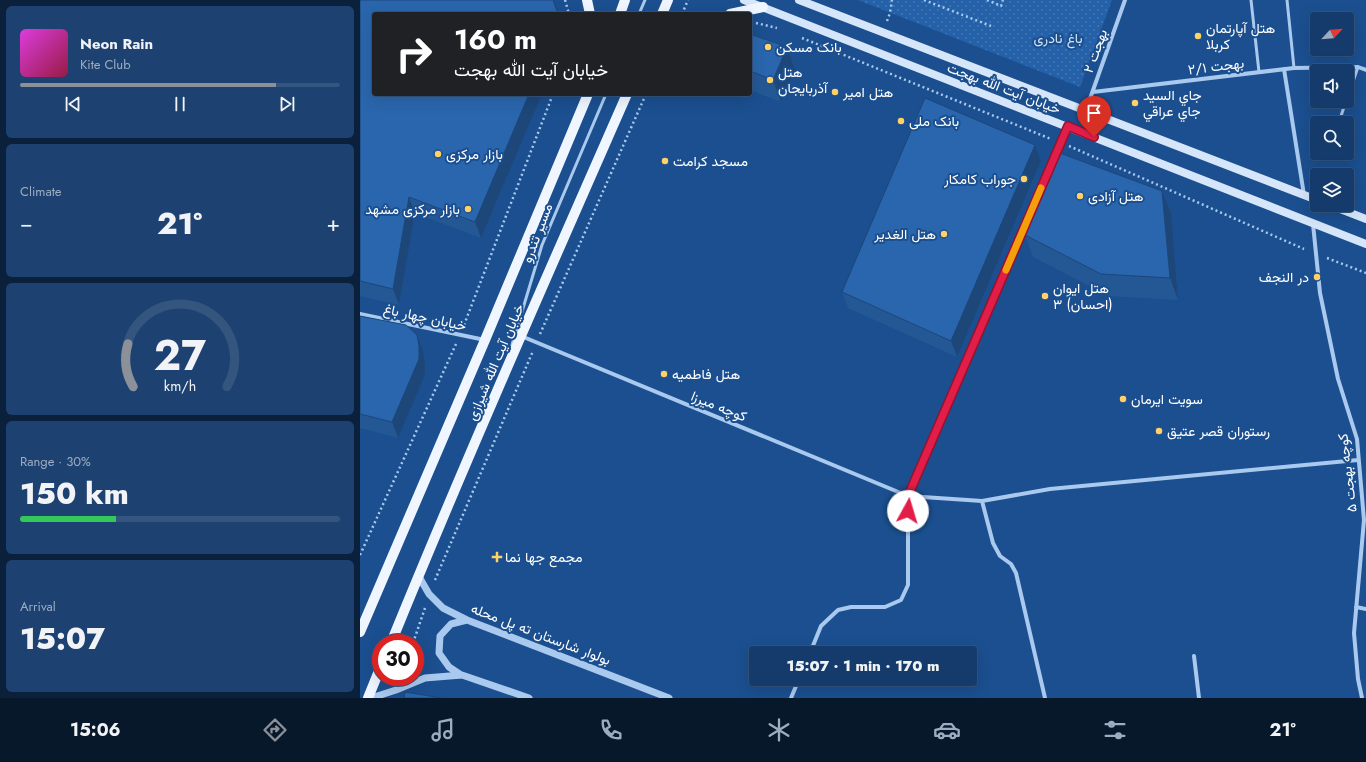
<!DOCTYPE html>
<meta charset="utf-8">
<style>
body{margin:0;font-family:Jost,Vazirmatn,sans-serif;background:#1d4271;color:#f1f3f6;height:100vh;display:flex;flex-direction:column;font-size:15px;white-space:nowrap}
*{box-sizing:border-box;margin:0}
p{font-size:13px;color:#9dadc1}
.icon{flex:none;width:22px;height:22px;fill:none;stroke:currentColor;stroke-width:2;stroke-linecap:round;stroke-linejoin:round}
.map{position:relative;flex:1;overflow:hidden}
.panel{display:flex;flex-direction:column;gap:6px;padding:6px;background:#0b203b;width:360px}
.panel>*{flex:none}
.banner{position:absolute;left:12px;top:12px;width:380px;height:84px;border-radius:4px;box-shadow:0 4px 16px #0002,0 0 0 1px #33557e;background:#202124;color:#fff;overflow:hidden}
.needle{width:26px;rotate:64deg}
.fabs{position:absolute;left:950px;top:12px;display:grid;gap:8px}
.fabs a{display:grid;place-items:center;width:44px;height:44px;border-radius:4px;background:#143b6b;box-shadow:0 4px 16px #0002,0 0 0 1px #33557e;font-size:20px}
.speed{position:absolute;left:12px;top:634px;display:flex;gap:8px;font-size:20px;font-weight:700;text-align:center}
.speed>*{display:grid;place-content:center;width:52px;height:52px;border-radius:50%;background:#143b6b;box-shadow:0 4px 16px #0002,0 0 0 1px #33557e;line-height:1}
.speed .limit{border:6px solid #d22;background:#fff;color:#111}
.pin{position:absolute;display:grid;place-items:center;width:34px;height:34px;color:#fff;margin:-41px -17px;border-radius:50% 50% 50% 0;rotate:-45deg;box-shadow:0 0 4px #0007}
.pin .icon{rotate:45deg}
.me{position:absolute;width:44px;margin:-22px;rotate:6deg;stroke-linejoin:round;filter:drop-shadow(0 0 3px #0008)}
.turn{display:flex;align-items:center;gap:14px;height:84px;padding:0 16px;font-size:18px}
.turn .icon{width:52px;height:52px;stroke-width:2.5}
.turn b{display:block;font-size:28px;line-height:34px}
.big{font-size:30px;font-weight:800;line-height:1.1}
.panel .widget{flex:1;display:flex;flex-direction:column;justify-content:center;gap:6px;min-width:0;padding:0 14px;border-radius:6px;background:#1d4271}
.panel .dial{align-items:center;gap:0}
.dial svg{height:104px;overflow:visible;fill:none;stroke:#33557e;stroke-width:7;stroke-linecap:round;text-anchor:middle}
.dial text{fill:#f1f3f6;stroke:none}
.song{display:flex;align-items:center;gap:12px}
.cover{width:48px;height:48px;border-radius:6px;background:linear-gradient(135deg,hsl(300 70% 55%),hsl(340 70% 35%))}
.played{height:4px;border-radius:2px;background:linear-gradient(90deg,#8c9099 80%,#33557e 80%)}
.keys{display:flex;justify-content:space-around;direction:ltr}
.heat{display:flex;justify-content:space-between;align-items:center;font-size:22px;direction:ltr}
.charge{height:6px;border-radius:3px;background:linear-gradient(90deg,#34c759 30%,#33557e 0)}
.trip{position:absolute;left:389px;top:646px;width:228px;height:40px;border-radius:4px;background:#143b6b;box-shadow:0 4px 16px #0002,0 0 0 1px #33557e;font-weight:800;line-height:40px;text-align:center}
.tabs{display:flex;height:64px;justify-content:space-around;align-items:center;background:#08182b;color:#9dadc1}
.tabs .icon{width:28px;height:28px}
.tabs .current{color:#8c9099}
.tabs b{font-size:18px;color:#f1f3f6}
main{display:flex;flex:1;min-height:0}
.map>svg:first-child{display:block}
</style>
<main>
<section class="panel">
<div class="widget">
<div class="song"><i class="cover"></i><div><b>Neon Rain</b><p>Kite Club</p></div></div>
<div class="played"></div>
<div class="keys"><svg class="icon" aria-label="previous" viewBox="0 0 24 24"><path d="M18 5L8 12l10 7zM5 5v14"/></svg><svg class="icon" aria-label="pause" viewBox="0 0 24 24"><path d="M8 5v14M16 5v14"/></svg><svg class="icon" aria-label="next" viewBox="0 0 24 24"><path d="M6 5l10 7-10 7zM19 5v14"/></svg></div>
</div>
<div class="widget"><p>Climate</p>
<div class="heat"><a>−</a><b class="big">21°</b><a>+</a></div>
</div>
<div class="widget dial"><svg viewBox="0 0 100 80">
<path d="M14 69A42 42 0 1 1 86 69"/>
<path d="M14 69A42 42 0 0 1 10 36" stroke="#8c9099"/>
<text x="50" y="56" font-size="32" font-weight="700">27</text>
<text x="50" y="72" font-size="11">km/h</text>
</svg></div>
<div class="widget"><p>Range · 30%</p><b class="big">150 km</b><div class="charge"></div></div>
<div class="widget"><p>Arrival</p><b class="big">15:07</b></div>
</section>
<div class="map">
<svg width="1006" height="698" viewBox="0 0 1006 698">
<defs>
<pattern id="park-dots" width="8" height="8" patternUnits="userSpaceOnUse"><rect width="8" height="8" fill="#2461a8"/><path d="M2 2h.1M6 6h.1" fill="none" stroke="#4579b5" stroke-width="1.8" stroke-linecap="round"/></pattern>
</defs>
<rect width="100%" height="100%" fill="#1b4f8f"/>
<path fill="url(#park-dots)" d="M498,0H752L720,87Z"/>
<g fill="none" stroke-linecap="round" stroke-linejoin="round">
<path stroke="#a9c9ee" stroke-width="2.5" stroke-dasharray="2 3" stroke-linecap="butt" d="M205,0L209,14
M564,0L631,26
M627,0L641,6L643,0
M322,14L328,0
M527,21L530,13L532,0
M396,23L417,28
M442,38L691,139
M709,146L944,249
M967,258L1006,273
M104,325L193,94
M180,334L286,94
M0,555L96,344
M75,580L173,351
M53,643L65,608"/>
<path stroke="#a9c9ee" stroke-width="3" d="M891,0L899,72
M927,0L934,68
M279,14L285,0
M987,99L998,67
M979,122L986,101
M152,345L182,245L246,94"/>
<path stroke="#a9c9ee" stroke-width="4" d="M924,69L944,195
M733,92L934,68L998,67L1006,70
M726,110L765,0
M953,224L960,293L978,379L997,439L1004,520L994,633L998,679L1002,698
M0,314L125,340
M161,336L548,496L622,501L690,489L998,460
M622,501L633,543L640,556L651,564L656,573L685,698
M996,607L1006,609
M450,653L461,626L478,610L491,607H525L541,600L548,585V496L707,127
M834,656L839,698
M431,698L439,679"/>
<path stroke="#a9c9ee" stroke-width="7" d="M58,575L69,594L83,608L107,620L309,698
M101,675L89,667L79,653L80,636L91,624L107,620
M11,698L36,690L65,678L102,675L169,698"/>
<path stroke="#d6e6fa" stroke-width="8" d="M384,0L1006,244
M439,0L957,200
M970,205L1006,219"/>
<path stroke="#f0f6ff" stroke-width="10" d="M227,0L230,14
M260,14L265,0
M302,14L308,0
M370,14L403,7
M0,632L125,340L228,94
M31,643C106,459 187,276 267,94
M8,698L21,666"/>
</g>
<path fill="#245895" d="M0,0L14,94H182L121,238L55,213L39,305L0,296Z
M390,34L435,70L421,102L390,90Z
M675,145L681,161L597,357L488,308L482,292Z
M802,191L811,213L818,300L749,296L673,257L665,235Z
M0,316L63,351L65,362V375L38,438L0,428Z"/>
<path fill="#1d4779" d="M427,47L435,70L421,102L413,80Z
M169,94H182L121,238L115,222Z
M675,145L681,161L597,357L591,341Z
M802,191L811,213L818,300L810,278Z
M49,197L55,213L39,305L33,289Z
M57,335L63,351L65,362V375L38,438L32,422Z"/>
<path fill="#2a66ad" stroke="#1d4779" d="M0,0H193L198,14H14V94H169L115,222L49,197L33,289L0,281Z
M390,34L427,47L413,80L390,71Z
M565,98L675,145L591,341L482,292Z
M697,152L802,191L810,278L741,274L665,235Z
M0,316L46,325L57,335L59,346V359L32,422L0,414Z
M45,692L81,698H44Z"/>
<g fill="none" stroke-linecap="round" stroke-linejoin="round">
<g stroke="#92132f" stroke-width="10">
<path id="route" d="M548,511V496L708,126L734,137"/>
</g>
<use href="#route" stroke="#e11d48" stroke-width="7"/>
<path stroke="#f59e0b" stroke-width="7" d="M646,270L681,188"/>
</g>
<g fill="#ffd166" stroke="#1b4f8f" stroke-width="1.5">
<circle cx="838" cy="36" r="4"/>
<circle cx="408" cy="47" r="4"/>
<circle cx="410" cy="80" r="4"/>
<circle cx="475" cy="92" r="4"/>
<circle cx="775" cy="103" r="4"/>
<circle cx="541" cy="121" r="4"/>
<circle cx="78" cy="154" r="4"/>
<circle cx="305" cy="161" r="4"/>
<circle cx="664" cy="179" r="4"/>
<circle cx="720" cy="196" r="4"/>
<circle cx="108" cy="209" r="4"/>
<circle cx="584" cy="234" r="4"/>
<circle cx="957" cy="277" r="4"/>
<circle cx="685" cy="296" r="4"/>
<circle cx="304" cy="374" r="4"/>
<circle cx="763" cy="399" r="4"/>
<circle cx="799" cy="431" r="4"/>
<path d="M135 551h4v4h4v4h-4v4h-4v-4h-4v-4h4z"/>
</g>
<g text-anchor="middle" stroke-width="4" stroke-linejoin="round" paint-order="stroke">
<g font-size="14" fill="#fff" stroke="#1b4f8f" text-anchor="start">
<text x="846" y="33">هتل آپارتمان<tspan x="846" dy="16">کربلا</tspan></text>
<text x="416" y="52">بانک مسکن</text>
<text x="418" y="77">هتل<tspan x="418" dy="16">آذربایجان</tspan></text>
<text x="483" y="97">هتل امیر</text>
<text x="783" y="100">جاي السيد<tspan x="783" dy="16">جاي عراقي</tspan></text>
<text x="549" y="126">بانک ملی</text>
<text x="86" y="159">بازار مرکزی</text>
<text x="313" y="166">مسجد کرامت</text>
<text x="656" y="184" text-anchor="end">جوراب کامکار</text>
<text x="728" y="201">هتل آزادی</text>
<text x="100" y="214" text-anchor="end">بازار مرکزی مشهد</text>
<text x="576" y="239" text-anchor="end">هتل الغدیر</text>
<text x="949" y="282" text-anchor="end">در النجف</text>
<text x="693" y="293">هتل ایوان<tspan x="693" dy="16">۳ (احسان)</tspan></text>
<text x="312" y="379">هتل فاطمیه</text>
<text x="771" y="404">سویت ایرمان</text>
<text x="807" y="436">رستوران قصر عتیق</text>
<text x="145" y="562">مجمع جها نما</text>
</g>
<g font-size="14" fill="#cfe3fa" stroke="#1b4f8f">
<text x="698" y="43">باغ نادری</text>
</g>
<g font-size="14" fill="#fff" stroke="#1b4f8f">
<text transform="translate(735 51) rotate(-70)" y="5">بهجت ۲</text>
<text transform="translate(856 66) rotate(-7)" y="5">بهجت ۲/۱</text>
<text transform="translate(644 88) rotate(21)" y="5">خیابان آیت الله بهجت</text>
<text transform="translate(177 233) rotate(-69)" y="5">مسیر تندرو</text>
<text transform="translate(65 317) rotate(12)" y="5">خیابان چهار باغ</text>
<text transform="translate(135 362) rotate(-67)" y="5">خیابان آیت الله شیرازی</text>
<text transform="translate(359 406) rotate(22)" y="5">کوچه میرزا</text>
<text transform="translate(987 473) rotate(-97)" y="5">کوچه بهجت ۵</text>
<text transform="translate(181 634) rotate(21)" y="5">بولوار شارستان ته پل محله</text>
</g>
</g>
</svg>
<div class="fabs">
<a><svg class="needle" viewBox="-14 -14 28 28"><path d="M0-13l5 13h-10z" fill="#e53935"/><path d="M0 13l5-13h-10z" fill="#9dadc1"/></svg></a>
<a><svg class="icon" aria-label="sound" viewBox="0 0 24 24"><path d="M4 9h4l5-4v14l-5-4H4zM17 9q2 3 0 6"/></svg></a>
<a><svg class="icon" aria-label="search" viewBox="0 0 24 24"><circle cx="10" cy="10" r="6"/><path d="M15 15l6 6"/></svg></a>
<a><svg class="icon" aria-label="layers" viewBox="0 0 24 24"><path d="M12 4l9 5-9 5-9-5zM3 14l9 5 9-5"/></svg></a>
</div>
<div class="speed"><div class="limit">30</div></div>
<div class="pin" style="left:734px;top:137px;background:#d93025"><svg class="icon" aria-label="arrive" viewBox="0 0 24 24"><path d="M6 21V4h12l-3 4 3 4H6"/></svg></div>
<svg class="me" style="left:548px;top:511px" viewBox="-20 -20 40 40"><circle r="19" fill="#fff"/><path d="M0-13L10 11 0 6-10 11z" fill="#e11d48"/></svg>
<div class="trip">15:07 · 1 min · 170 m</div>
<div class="banner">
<div class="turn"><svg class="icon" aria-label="right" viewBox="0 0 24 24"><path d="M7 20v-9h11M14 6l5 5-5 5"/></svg><div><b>160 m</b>خیابان آیت الله بهجت</div></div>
</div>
</div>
</main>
<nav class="tabs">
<b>15:06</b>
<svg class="icon current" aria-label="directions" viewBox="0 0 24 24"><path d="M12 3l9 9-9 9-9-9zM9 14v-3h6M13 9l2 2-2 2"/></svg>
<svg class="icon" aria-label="music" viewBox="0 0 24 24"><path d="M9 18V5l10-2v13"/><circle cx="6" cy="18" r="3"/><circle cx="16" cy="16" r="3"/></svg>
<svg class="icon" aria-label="phone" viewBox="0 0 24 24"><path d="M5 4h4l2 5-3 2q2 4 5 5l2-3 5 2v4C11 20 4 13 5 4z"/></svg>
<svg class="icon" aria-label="climate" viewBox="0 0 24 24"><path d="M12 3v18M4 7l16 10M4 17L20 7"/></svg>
<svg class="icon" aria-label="car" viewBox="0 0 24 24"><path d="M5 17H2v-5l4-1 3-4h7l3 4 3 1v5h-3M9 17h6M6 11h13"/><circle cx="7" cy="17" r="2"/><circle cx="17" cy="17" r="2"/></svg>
<svg class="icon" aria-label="filters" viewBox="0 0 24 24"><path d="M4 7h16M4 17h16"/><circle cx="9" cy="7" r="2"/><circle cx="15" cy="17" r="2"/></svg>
<b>21°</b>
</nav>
